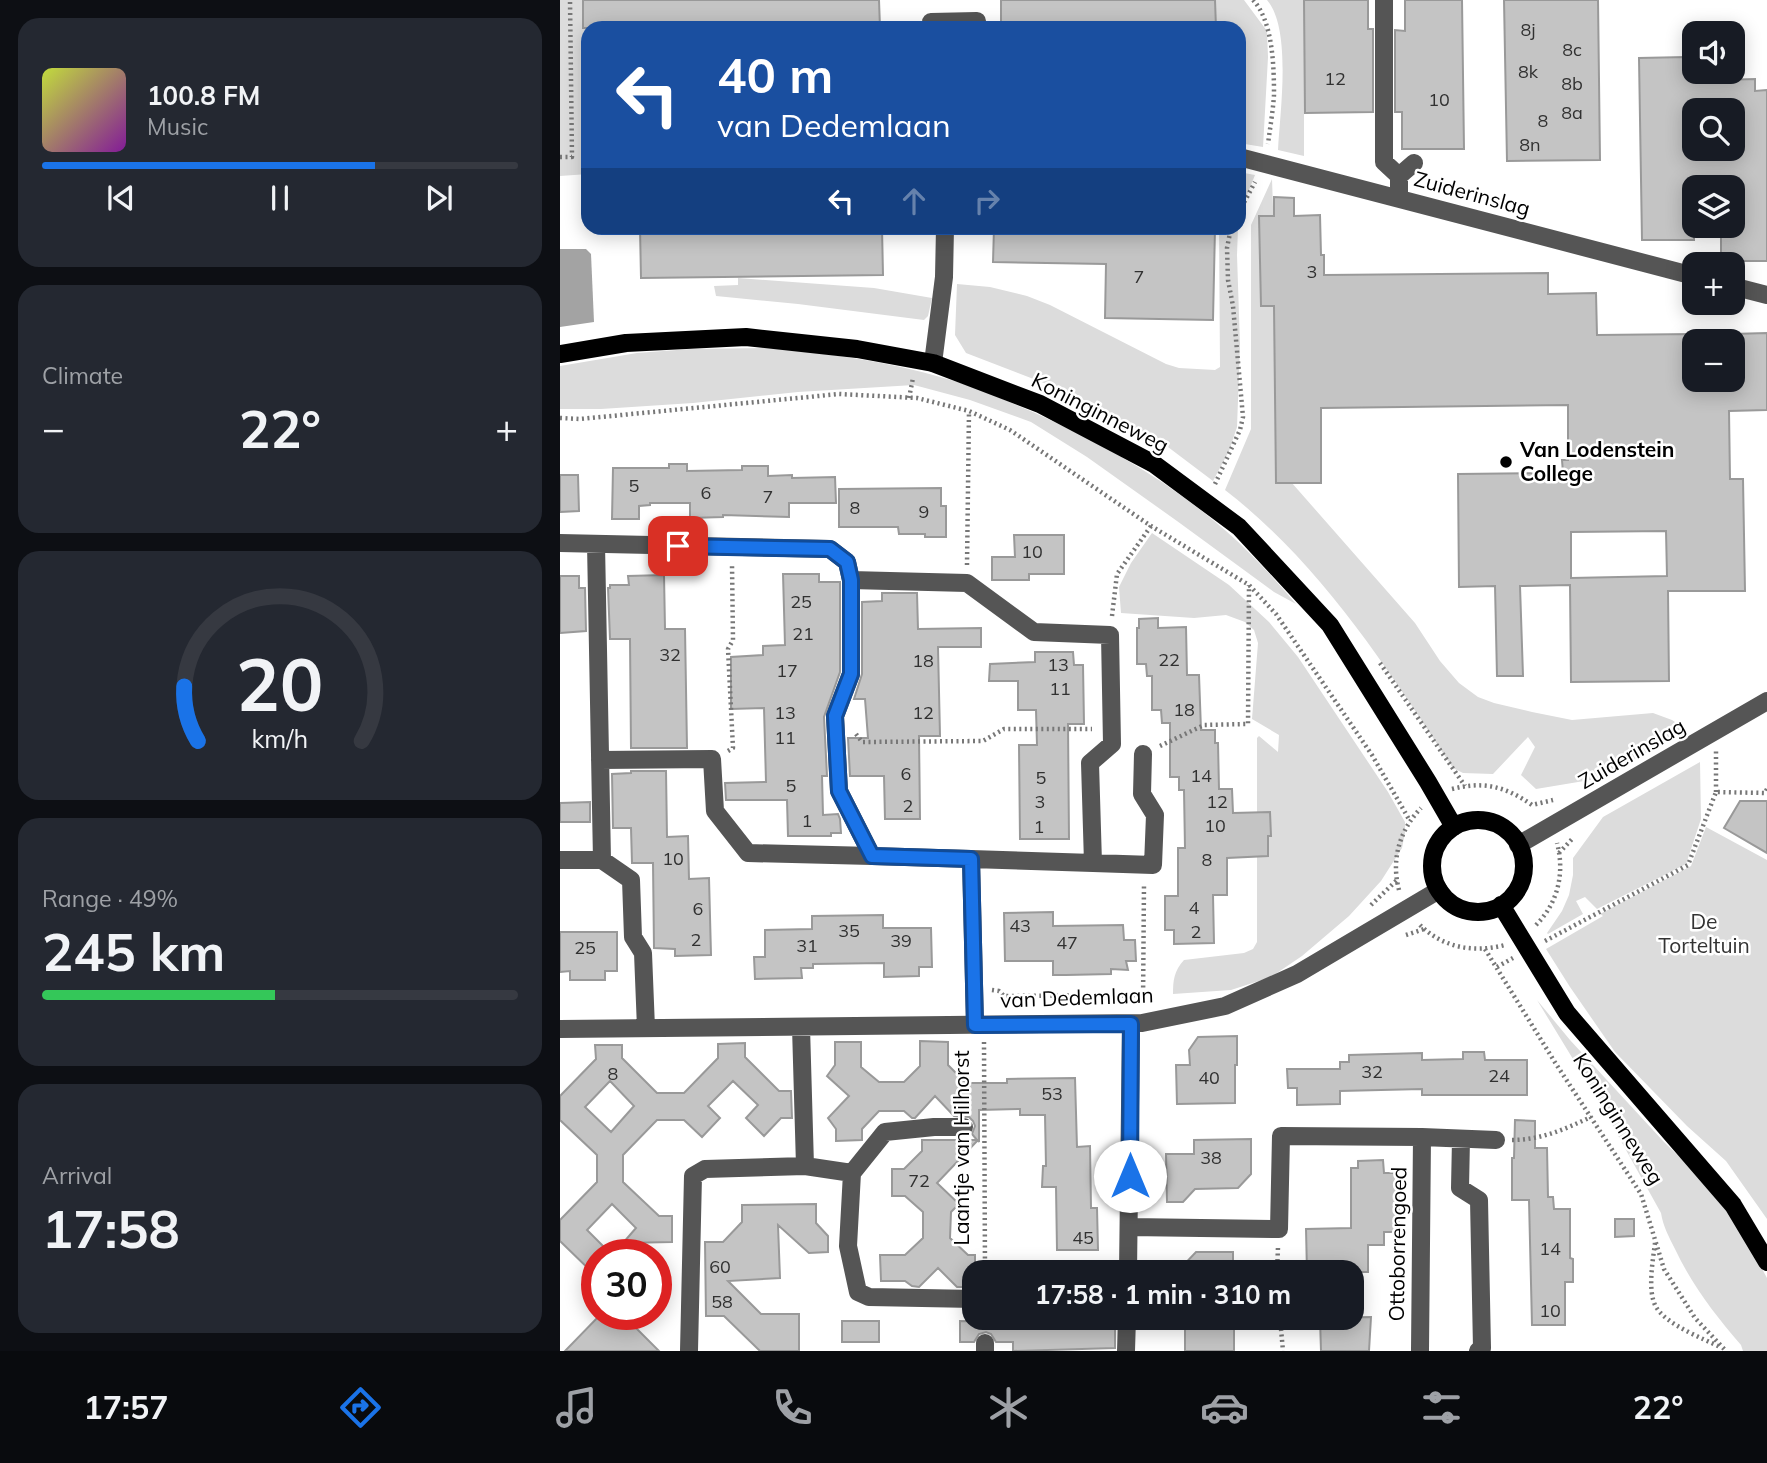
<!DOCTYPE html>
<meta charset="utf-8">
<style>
body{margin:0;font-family:Mulish,sans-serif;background:#242831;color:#f1f3f6;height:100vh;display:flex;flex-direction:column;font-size:26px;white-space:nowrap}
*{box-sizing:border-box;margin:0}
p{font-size:23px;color:#9ea1a6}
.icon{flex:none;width:38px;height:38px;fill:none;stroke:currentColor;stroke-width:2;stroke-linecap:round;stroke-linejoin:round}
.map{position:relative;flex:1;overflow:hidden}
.drawer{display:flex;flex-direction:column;gap:18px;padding:18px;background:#0d0f14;width:560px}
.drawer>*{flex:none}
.banner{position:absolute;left:21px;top:21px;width:665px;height:214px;border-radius:21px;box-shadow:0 4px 18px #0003;background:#1a4fa0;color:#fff;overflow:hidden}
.buttons{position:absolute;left:1122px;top:21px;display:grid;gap:14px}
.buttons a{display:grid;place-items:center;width:63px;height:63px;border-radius:14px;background:#171b24;box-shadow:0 4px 18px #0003;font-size:35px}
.speed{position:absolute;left:21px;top:1239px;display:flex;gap:14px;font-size:35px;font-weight:700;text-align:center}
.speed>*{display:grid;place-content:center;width:91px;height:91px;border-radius:50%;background:#171b24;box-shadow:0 4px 18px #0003;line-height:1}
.speed .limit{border:10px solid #d22;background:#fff;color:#111}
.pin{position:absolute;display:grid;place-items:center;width:60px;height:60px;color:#fff;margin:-30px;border-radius:14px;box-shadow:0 4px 10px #0006}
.me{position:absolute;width:77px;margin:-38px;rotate:0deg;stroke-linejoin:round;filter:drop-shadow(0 0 5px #0008)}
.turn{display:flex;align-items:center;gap:24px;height:147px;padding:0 21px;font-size:32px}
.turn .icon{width:91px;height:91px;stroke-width:2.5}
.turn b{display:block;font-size:49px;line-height:60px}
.lanes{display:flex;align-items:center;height:66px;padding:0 21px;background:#0003;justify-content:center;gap:35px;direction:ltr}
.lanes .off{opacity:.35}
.big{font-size:52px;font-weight:700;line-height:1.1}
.drawer .card{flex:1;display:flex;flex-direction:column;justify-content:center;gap:10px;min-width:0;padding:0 24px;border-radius:21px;background:#242831}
.drawer .dial{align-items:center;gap:0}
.dial svg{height:182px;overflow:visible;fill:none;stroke:#363941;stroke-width:7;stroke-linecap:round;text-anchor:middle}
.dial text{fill:#f1f3f6;stroke:none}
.song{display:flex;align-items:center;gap:21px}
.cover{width:84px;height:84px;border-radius:10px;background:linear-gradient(135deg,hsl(70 70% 55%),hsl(290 70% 35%))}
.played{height:7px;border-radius:4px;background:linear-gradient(90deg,#1a73e8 70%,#363941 70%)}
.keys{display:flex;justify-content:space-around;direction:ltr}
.heat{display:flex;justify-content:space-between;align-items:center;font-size:38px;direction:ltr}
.charge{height:10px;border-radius:5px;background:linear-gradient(90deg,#34c759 49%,#363941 0)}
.trip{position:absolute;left:402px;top:1260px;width:402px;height:70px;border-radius:21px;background:#171b24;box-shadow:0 4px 18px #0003;font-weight:700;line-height:70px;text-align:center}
.tab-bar{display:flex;height:112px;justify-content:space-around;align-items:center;background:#090b0e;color:#9ea1a6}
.tab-bar .icon{width:49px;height:49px}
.tab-bar .active{color:#1a73e8}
.tab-bar b{font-size:32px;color:#f1f3f6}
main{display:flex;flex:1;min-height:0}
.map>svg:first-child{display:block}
</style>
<main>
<section class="drawer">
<div class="card">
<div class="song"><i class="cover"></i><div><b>100.8 FM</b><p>Music</p></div></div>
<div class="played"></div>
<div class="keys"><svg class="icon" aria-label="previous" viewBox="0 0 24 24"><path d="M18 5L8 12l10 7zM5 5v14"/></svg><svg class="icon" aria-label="pause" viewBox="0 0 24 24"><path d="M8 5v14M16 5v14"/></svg><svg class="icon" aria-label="next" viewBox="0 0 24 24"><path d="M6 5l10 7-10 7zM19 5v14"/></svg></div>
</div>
<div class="card"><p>Climate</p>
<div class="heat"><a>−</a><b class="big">22°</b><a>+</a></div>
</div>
<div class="card dial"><svg viewBox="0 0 100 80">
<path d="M14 69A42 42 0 1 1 86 69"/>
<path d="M14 69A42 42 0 0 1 8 45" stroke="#1a73e8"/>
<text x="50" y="56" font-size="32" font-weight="700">20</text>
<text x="50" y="72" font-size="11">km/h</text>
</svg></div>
<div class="card"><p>Range · 49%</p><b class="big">245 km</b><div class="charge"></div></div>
<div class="card"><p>Arrival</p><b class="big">17:58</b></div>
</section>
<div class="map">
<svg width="1207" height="1351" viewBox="0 0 1207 1351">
<rect width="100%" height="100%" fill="#fff"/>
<path fill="#dcdcdc" d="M0,0H29L28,174L0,176Z
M656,0H684L707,31L708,57L703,147L679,143V28H656Z
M707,0H744V156L718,150C720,112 732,29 707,0Z
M679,172L695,175L680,212L679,219Z
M712,179L717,320V466L855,623L880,661L899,683L918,697L934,703L972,712L1012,720L1093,713L1112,720L1127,730L1042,778L976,789L961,775L975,747L968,737L933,774L903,773L893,768C827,668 761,564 665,490L691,429V225Z
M659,228H678L677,255L680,345L677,427L669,451L653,481L608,447L515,395L406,353L395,335L397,284L430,287L467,296L490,305L606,364L619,368L655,370L660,367Z
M178,278L314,288L372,298L368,316L364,320L238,304L156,296L154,286L178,285Z
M207,348C267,353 325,361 384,378C415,386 444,400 473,412C542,443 609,481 666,531C692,554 714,578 736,604L714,592L617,521L527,457L471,422L410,400L354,385L238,392L133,403L41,409H0V366L77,353L130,349Z
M592,533L669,585L709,622L738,657L828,792L845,822V833L842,848L821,881L789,916L742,956L711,977L671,990L613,994C613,980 614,971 624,960L684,953L693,949L697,942V738L699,736L718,752L719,735L692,719L698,643L694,630L685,622L666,615L634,618L561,613L559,587L571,563Z
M1140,762L1141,819L1126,864L1037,909L1025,897L1016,901L1023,914L988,934L987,933L1002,911L1009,895L1013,875V858L1043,817Z
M1146,827L1207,860V1219L1166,1161L1127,1126L1055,1052L1010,987L986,949L1043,916L1040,914L1131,866Z
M977,1000L1010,1040L1104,1142L1135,1172L1172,1218L1187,1241L1207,1278V1351H1183L1181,1345C1155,1315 1132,1285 1115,1249C1109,1237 1103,1226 1101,1213L1041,1105Z"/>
<path fill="#a3a3a3" d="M0,249H26L31,254L34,322L0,327Z"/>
<path fill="#c4c4c4" stroke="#999" stroke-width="2" fill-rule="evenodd" d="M23,0H319L320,28H23Z
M441,0H655L656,28H441Z
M744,0H808V29H813V112L745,113Z
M845,0H902L904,149H842V112H835V30L845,31Z
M944,0H1038L1040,160L947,161Z
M1126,57L1127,68H1134V72H1161V80L1195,79V91L1207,90V261H1161V226H1172V187H1134V240H1082L1079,58ZM1134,110H1172V149H1134Z
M714,197L734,198V216L760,215L761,255H764V275L988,273V294L1036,293L1037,335L1134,334V380H1172V334L1207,333V410L1169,411L1170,479H1183L1185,591H1108L1109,681L1011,682L1010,585L960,586L963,676H937L935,586L899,587L898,474L1003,473L1002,460H1008V405L761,408V483H716L714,306H701L699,216H714ZM1106,531L1107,576L1011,578V532Z
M80,228H322L323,275L81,278Z
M434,228H655L653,320L545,318L546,264L433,262Z
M109,464H127V471L182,470V466H208V476L232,475V478L275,477L276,503H229V517L163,515V517L130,518V503H90V505L79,506V519H52L53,468H109Z
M0,475H18L19,511L0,512Z
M381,488V506H386V537H365V534H339L338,527H279V489Z
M454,535H504V574H469V580H432V557H455Z
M223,574H259V582H280V672L264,717L267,776H262L263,815L278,814L280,819L281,833H271V836H228L227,800H166L165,783L206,782L204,708L171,709V657L203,655V646L225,645Z
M104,575L105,629H125L127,748H71L70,639H50L48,588H50V585H69L68,576Z
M0,576H19V588H25L26,631L0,633Z
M322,593H357L358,629L421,628V647H378L380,736H359L360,819H325L324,776H290L288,738H308L305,699H294L302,674V602L322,601Z
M598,618V628L626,627L627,675H639L641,730H655V743H658L659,789H672L673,813L710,812L711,836H708V856L667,858V895H653L654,943L614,944V930H605V896H618V848H625L624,790H619V777H610V723H602L601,710H592V676H587L586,664H577V628H579V619Z
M475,652H513L514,665H523L524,724H508L509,839H460L459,745H477L476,710H458V681H429L430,664L475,662Z
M71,771H106L107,837L128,836L129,879L149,878L151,955L115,956V949L94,948L93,863H72L71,828H53L52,774L71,773Z
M1180,801H1207V853L1164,828Z
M30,802V822H0V803Z
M493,912V926L563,925L564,940H575L576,961H566L568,970L551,969V974L506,975H493V961H445L444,913Z
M323,915V928H371L372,967H359V976L324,977V963L253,964V968H241L242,978L195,979L194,957H205V930L252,929V916Z
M0,932H57V971H45V980H10V971L0,972Z
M677,1036V1065H675V1103L617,1104L616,1065H630L629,1050L638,1037Z
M360,1041L388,1042V1065L406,1083H447V1079L515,1078L517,1147L530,1146L531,1208H537L538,1250H497L496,1187H482L483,1166H486L485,1115H460V1109L419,1110V1142L418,1140L377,1183L399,1204L391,1212L390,1238L408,1255H415V1282H409L402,1287H397L378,1268L359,1287L352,1286L345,1281H321L320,1255H345L363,1238V1212L345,1196H332V1169H344L362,1151V1140H417L412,1134L415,1126L413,1121L409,1117L394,1116L375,1096L355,1118H352L344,1111H319L302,1129V1140L276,1141V1129L268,1118L289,1096L267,1076L275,1065V1042H301V1067L319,1082H344L360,1066Z
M185,1043V1057L219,1091H231L232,1118H221L204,1136L186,1118L198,1105L173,1081L148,1106L160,1118L142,1137L124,1120H97L63,1155V1182L99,1216H112V1242L63,1243L76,1228L52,1204L27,1230L52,1255H37V1277L0,1241V1220L37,1182V1155L0,1120V1096L36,1059L35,1045H62V1058L97,1093H124L158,1058V1044ZM50,1081L74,1106L51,1132L25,1107Z
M903,1052H924L925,1060H967V1095H862V1089L780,1091V1104L737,1105V1088H728L727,1069H780V1062H789V1055L862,1053V1060L903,1059Z
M955,1120L975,1121V1148H987L988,1197H993L994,1209H1010V1258L1013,1259V1282H1005V1325H972L969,1200H952V1158H954Z
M691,1139V1174L678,1188L635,1189L623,1202H607L606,1154H634V1140Z
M823,1160L824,1173H838L839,1232H824V1245H808V1272H747L746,1229L791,1228V1168H798V1161Z
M256,1204V1223L268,1236V1252L249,1253L218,1225L220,1278L168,1281L201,1314H239V1351H200L164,1316H146L145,1242H163L182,1222V1205Z
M1055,1219H1074V1236L1055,1237Z
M636,1252H673V1272H617Z
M41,1314H62L99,1351H5Z
M811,1317L809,1351H761L760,1318Z
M494,1318H555V1348L453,1351V1342H436L431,1334L426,1332L419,1334L414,1342H400V1321L444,1322L494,1321Z
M625,1318H674V1351H625Z
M282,1321H319V1342H282Z"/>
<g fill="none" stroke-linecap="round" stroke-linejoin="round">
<path stroke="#777" stroke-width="4.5" stroke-dasharray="2 3.5" stroke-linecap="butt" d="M693,0C713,21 714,67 714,95C713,111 710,128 708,144
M0,157H12L10,0
M679,212L695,182
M349,398L353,378
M0,418L20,419L279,394L357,398L409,411L450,430L591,526L689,585L716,614L812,755L850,821
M655,484L680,430L683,417L673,306L668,280L667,248L671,228
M407,565L409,411
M552,616L557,574L591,526
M820,663L905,786
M296,734L302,742L423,741L444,729H532
M600,746L644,725L688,724L689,585
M168,751L173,748L168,649L173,640L172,564
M892,789C923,781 945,786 972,805L993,800
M1156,792V751
M999,853L1013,838
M839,890C831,860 839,831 861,808
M811,905L837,880
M860,925C883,948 914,953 945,945
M976,925C998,903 1005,873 997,843
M846,935L864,929
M985,941L1128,865L1156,792L1205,793L1207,789
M925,949L996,1064L1081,1194L1104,1269L1135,1318L1166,1351
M937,967L953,958
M432,990L439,991L444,996L583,995
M583,1004L584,884
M424,1042L425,1272
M952,1140C981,1140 1005,1129 1031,1117
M1095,1243C1093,1260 1087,1291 1096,1307C1107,1325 1142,1338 1160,1347
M717,1272L718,1247
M720,1318L723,1351"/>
<path stroke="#555" stroke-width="18" d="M824,0V162L839,176V198
M371,22L417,21V28
M679,157L1134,276
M839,176L854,163
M1172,286L1207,295
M373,363L384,277L385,228
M0,543L270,549L287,562L291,580V674L275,716L279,791L312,856L411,859L415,1025
M36,544L42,860
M291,580L407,583L474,632L550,635L552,744L530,763L533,863L593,865L595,815L582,794L583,754
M40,760L152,759L155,811L188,853L312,856
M958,845L1207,701
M411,859L533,863
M0,860H42
M42,860L71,880L73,937L83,953L86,1028
M241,1027L245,1166
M0,1029L582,1023L665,1006L737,974L879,890
M901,1139L900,1188L919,1200L922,1348L918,1351
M292,1173L325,1132L374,1127H404
M570,1227L719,1229L721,1136L862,1137L936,1140
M568,1272L571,1024
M129,1351L133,1176L145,1169L245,1166L292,1173L288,1246L298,1292L309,1297L415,1299
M425,1351V1343
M566,1351L567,1318
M860,1351L862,1137"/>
<path stroke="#000" stroke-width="18" d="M0,354L66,343L186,337L297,349L373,363L480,404L594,464L679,527L770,625L868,782L894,827
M872 866a46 46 0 1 1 92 0a46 46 0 1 1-92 0Z
M941,905L1007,1013L1173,1205L1207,1262"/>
</g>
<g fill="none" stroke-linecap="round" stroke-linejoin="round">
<g stroke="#114b97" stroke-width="18">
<path id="route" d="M118,546L270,549L287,562L291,580V674L275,716L279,791L312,856L411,859L415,1025L571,1024L570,1176"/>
</g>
<use href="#route" stroke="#1a73e8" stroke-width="12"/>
</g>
<circle fill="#000" stroke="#fff" stroke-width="2.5" cx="946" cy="462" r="7"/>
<g text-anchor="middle" stroke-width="5" stroke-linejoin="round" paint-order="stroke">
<g font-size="18" fill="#313131">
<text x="968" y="36">8j</text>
<text x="1012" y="56">8c</text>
<text x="968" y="78">8k</text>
<text x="775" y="85">12</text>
<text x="1012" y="90">8b</text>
<text x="879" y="106">10</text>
<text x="1012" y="119">8a</text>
<text x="983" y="127">8</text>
<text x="970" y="151">8n</text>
<text x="752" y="278">3</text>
<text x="579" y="283">7</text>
<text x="74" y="492">5</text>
<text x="146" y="499">6</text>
<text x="208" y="503">7</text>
<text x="295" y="514">8</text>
<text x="364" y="518">9</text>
<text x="472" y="558">10</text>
<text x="241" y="608">25</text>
<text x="243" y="640">21</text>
<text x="110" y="661">32</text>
<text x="609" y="666">22</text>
<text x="363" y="667">18</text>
<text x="498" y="671">13</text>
<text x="227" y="677">17</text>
<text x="500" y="695">11</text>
<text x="624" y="716">18</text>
<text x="225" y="719">13</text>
<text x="363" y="719">12</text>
<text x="225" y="744">11</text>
<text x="346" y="780">6</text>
<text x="641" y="782">14</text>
<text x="481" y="784">5</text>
<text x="231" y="792">5</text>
<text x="480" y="808">3</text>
<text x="657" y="808">12</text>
<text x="348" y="812">2</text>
<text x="247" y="827">1</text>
<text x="655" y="832">10</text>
<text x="479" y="833">1</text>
<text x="113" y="865">10</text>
<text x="647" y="866">8</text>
<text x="634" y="914">4</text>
<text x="138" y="915">6</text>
<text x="460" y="932">43</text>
<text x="289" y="937">35</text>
<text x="636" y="938">2</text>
<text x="136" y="946">2</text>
<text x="341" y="947">39</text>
<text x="507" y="949">47</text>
<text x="247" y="952">31</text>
<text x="25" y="954">25</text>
<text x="812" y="1078">32</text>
<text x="53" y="1080">8</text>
<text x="939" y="1082">24</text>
<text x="649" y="1084">40</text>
<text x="492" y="1100">53</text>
<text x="651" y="1164">38</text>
<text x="359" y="1187">72</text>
<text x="523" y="1244">45</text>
<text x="990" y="1255">14</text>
<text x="160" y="1273">60</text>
<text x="162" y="1308">58</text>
<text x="990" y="1317">10</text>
</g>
<g font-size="21" fill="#000" stroke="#fff">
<text transform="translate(912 194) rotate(15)" y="7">Zuiderinslag</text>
<text transform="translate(540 413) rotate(27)" y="7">Koninginneweg</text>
<text transform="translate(1072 754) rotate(-30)" y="7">Zuiderinslag</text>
<text transform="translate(517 998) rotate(-2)" y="7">van Dedemlaan</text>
<text transform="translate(1058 1119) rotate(58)" y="7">Koninginneweg</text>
<text transform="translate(402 1148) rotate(-90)" y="7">Laantje van Hilhorst</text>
<text transform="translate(838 1244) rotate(-89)" y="7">Ottoborrengoed</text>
</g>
<g font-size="21" font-weight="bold" fill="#000" stroke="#fff" text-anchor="start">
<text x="960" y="457">Van Lodenstein<tspan x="960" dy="24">College</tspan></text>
</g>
<g font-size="21" fill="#333" stroke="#fff">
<text x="1144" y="929">De<tspan x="1144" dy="24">Torteltuin</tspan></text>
</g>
</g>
</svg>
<div class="buttons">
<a><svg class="icon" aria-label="sound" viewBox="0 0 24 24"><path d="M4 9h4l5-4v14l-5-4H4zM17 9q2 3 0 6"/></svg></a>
<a><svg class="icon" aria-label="search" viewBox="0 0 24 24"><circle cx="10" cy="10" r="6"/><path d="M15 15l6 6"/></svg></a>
<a><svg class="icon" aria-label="layers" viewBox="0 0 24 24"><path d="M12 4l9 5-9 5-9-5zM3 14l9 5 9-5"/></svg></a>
<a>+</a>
<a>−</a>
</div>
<div class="speed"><div class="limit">30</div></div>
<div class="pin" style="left:118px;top:546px;background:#d93025"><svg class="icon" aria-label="arrive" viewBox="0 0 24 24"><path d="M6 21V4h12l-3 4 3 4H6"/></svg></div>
<svg class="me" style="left:570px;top:1176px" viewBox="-20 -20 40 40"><circle r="19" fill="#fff"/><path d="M0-13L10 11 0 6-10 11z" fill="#1a73e8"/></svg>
<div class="trip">17:58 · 1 min · 310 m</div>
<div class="banner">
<div class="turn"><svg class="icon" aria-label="left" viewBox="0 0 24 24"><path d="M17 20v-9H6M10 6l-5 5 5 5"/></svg><div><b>40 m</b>van Dedemlaan</div></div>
<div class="lanes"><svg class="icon" aria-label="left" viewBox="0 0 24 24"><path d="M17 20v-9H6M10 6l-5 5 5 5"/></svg><svg class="icon off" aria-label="ahead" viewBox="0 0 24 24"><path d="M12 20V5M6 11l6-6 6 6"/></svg><svg class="icon off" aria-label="right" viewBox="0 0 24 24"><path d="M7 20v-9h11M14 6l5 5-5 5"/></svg></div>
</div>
</div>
</main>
<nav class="tab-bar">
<b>17:57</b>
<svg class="icon active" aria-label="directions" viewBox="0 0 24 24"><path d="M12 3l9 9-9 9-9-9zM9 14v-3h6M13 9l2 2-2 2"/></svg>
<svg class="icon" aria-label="music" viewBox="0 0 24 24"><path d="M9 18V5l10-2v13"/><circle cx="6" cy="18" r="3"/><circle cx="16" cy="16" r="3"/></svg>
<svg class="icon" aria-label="phone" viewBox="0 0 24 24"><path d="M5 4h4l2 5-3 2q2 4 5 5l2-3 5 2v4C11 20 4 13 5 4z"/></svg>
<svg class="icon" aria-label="climate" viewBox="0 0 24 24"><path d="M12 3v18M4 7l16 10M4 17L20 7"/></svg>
<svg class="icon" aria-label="car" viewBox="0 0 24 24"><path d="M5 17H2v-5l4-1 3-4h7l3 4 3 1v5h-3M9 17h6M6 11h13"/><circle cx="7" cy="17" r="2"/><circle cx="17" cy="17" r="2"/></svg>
<svg class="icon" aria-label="filters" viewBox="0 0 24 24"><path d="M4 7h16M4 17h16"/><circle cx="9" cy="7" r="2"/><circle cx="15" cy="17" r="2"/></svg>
<b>22°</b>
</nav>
